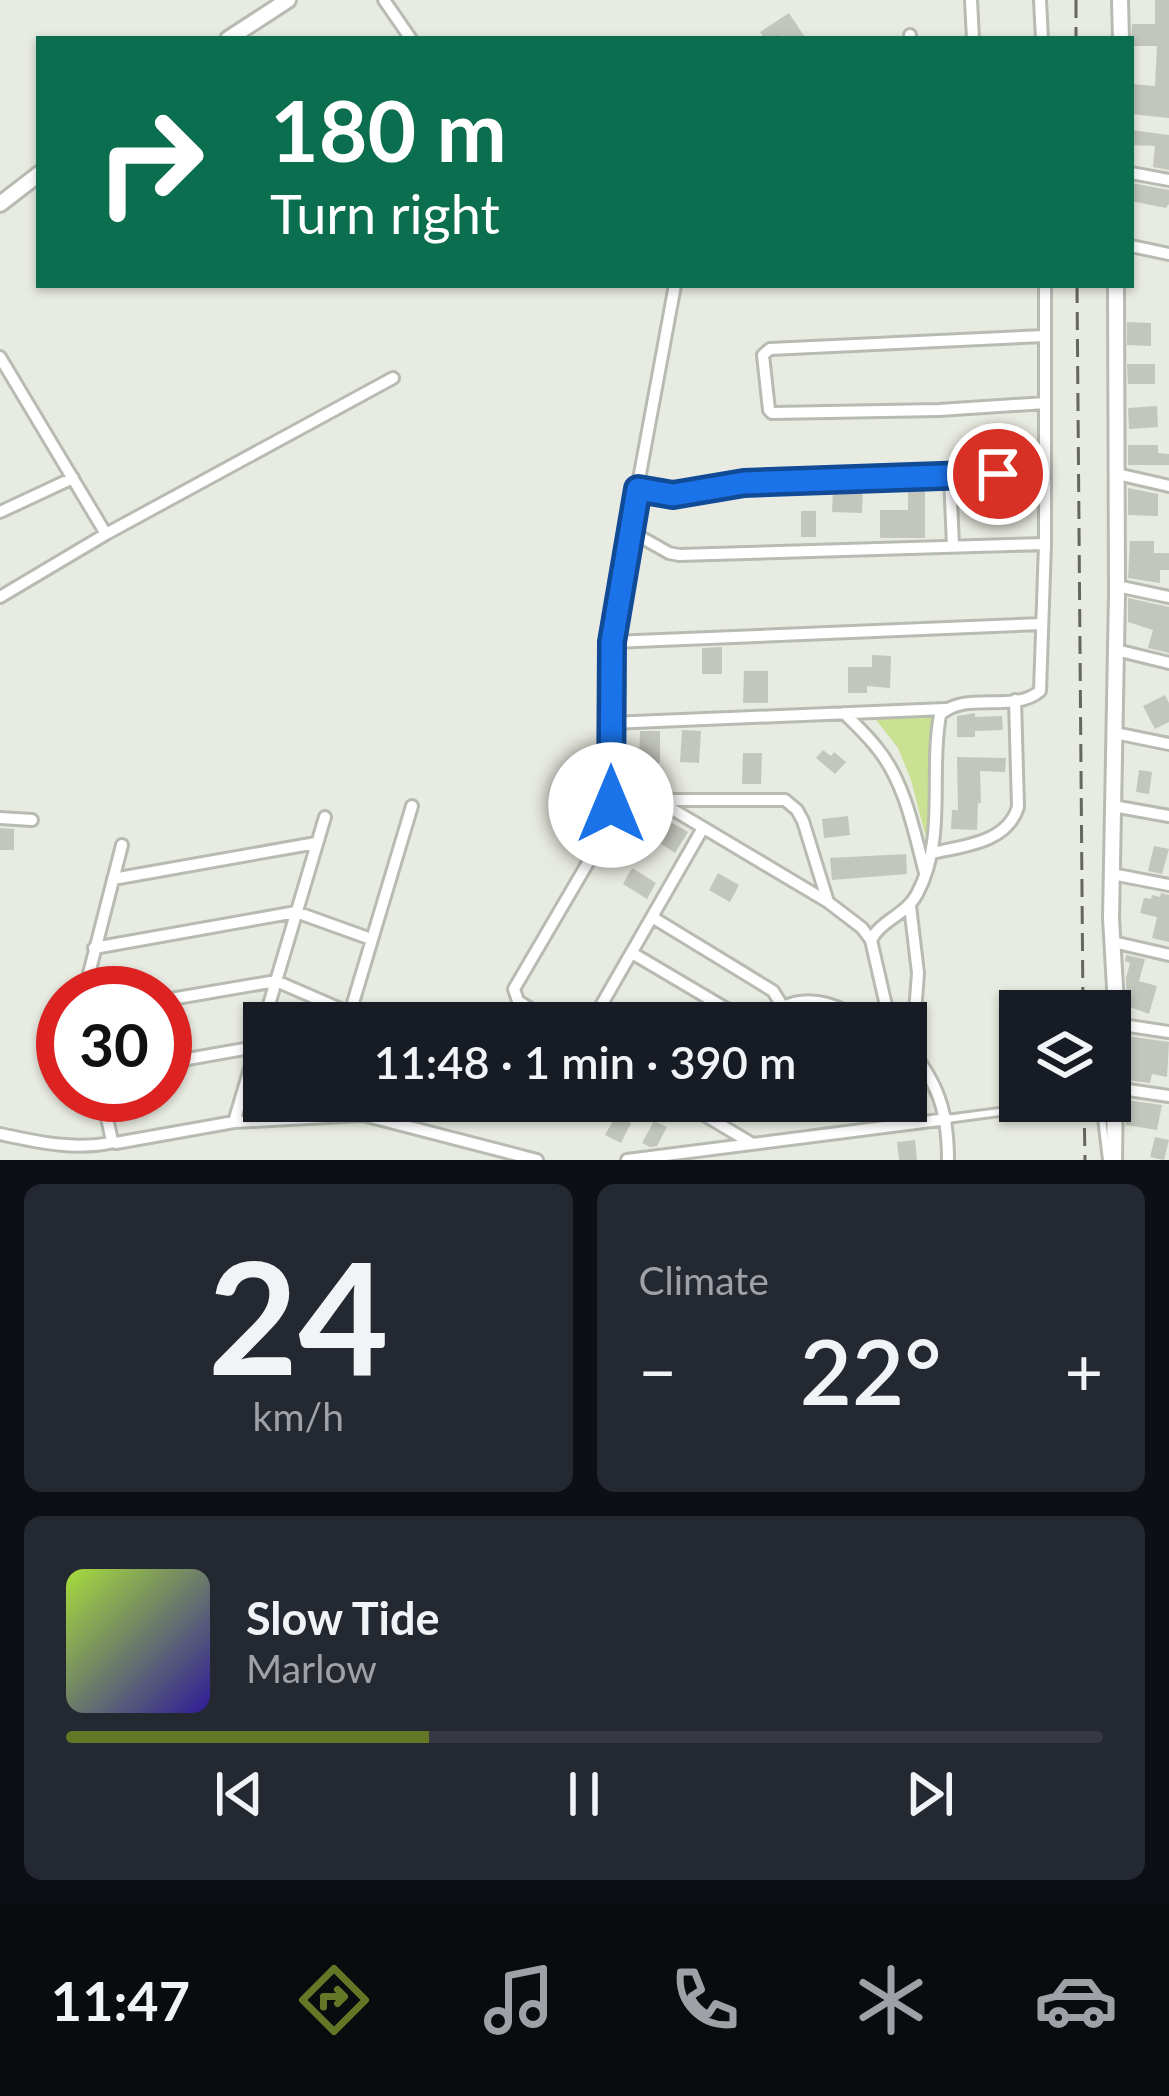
<!DOCTYPE html>
<meta charset="utf-8">
<style>
body{margin:0;font-family:Lato,sans-serif;background:#242831;color:#f1f3f6;height:100vh;display:flex;flex-direction:column;font-size:45px;white-space:nowrap}
*{box-sizing:border-box;margin:0}
p{font-size:39px;color:#9ea1a6}
.icon{flex:none;width:66px;height:66px;fill:none;stroke:currentColor;stroke-width:2;stroke-linecap:round;stroke-linejoin:round}
.map{position:relative;height:1160px;overflow:hidden}
.side{display:flex;flex-direction:column;gap:24px;padding:24px;background:#0d0f14;flex:1}
.side>*{flex:none}
.banner{position:absolute;left:36px;top:36px;width:1098px;height:252px;border-radius:0px;box-shadow:0 3px 9px #0004;background:#0b6e4f;color:#fff;overflow:hidden}
.tools{position:absolute;left:999px;top:990px;display:grid;gap:24px}
.tools a{display:grid;place-items:center;width:132px;height:132px;border-radius:0px;background:#171b24;box-shadow:0 3px 9px #0004;font-size:60px}
.speed{position:absolute;left:36px;top:966px;display:flex;gap:24px;font-size:60px;font-weight:700;text-align:center}
.speed>*{display:grid;place-content:center;width:156px;height:156px;border-radius:50%;background:#171b24;box-shadow:0 3px 9px #0004;line-height:1}
.speed .limit{border:18px solid #d22;background:#fff;color:#111}
.pin{position:absolute;display:grid;place-items:center;width:102px;height:102px;color:#fff;margin:-51px;border:6px solid #fff;border-radius:50%;box-shadow:0 3px 12px #0007}
.me{position:absolute;width:132px;margin:-66px;rotate:0deg;stroke-linejoin:round;filter:drop-shadow(0 0 9px #0008)}
.turn{display:flex;align-items:center;gap:42px;height:252px;padding:0 36px;font-size:54px}
.turn .icon{width:156px;height:156px;stroke-width:2.5}
.turn b{display:block;font-size:84px;line-height:102px}
.big{font-size:90px;font-weight:600;line-height:1.1}
.side .tile{flex:1;display:flex;flex-direction:column;justify-content:center;gap:18px;min-width:0;padding:0 42px;border-radius:18px;background:#242831}
.side .dial{align-items:center;gap:0}
.dial b{font-size:156px;line-height:1}
.song{display:flex;align-items:center;gap:36px}
.cover{width:144px;height:144px;border-radius:18px;background:linear-gradient(135deg,hsl(80 70% 55%),hsl(250 70% 35%))}
.played{height:12px;border-radius:6px;background:linear-gradient(90deg,#637726 35%,#363941 35%)}
.keys{display:flex;justify-content:space-around;direction:ltr}
.heat{display:flex;justify-content:space-between;align-items:center;font-size:66px;direction:ltr}
.side .tiles{flex:1;display:grid;gap:24px;grid-template-columns:1fr 1fr}
.tile:last-child{grid-column:span 2}
.trip{position:absolute;left:243px;top:1002px;width:684px;height:120px;border-radius:0px;background:#171b24;box-shadow:0 3px 9px #0004;font-weight:600;line-height:120px;text-align:center}
.dock{display:flex;height:192px;justify-content:space-around;align-items:center;background:#090b0e;color:#9ea1a6}
.dock .icon{width:84px;height:84px}
.dock .current{color:#637726}
.dock b{font-size:54px;color:#f1f3f6}
.map>svg:first-child{display:block}
</style>
<div class="map">
<svg width="1169" height="1160" viewBox="0 0 1169 1160">
<rect width="100%" height="100%" fill="#e8ebe1"/>
<path fill="#cae092" d="M935,702V836L925,834L911,780L898,748L866,707Z"/>
<path fill="#c3c6bd" d="M1155,0H1169V118L1131,114V84L1155,86L1157,46H1131L1132,24H1155Z
M789,13L806,39H786L784,35L777,39H765L760,32Z
M1131,130L1169,135V170L1153,167L1155,146L1131,145Z
M1131,183L1169,190V204L1166,208L1131,201Z
M1127,322L1151,323V346L1127,345Z
M1127,364H1155V384H1128Z
M1157,406L1158,427L1129,429L1128,408Z
M1128,445H1158V453L1169,454V465H1128Z
M984,484L985,509L970,510L968,485Z
M908,487H925V538H880V510H908Z
M863,488L862,513L832,512L833,490Z
M1128,488L1158,494V516L1128,515Z
M801,511H816V537H801Z
M1130,541H1154V553H1169V570H1160V583L1128,578Z
M1128,598L1169,607V653L1148,648L1153,630L1128,622Z
M722,647V674H702V648Z
M872,655L891,656L890,688L867,686V693H848V667H872Z
M744,671H768V703H743Z
M1165,695L1169,703V722L1155,729L1143,706Z
M975,713V717L1002,716L1003,730L975,731V737H957V716Z
M682,730L701,731L699,763L680,762Z
M640,731H660V763H639Z
M823,750L831,756L834,752L846,762L835,774L816,758Z
M743,753H762L761,784H742Z
M957,757L1006,758L1005,772L980,771L981,803H978L977,830L951,829L952,810H958Z
M1139,770L1152,772L1149,794L1136,792Z
M848,816L850,835L824,838L822,819Z
M669,821L688,832L675,853L657,841Z
M0,828L14,829V850H0Z
M1154,846L1169,849L1162,874L1148,871Z
M906,854L907,874L832,880L830,858Z
M632,868L656,883L647,899L623,884Z
M718,873L739,885L730,902L709,890Z
M1161,893L1169,895V942L1152,938L1157,917L1140,913L1144,898L1151,899L1152,895L1160,897Z
M1126,955L1145,959L1139,981L1157,986L1149,1014L1127,1006L1126,978L1130,963L1125,961Z
M1127,1036L1169,1042L1167,1077L1152,1074L1150,1083L1126,1080Z
M1126,1100L1162,1105L1157,1130L1126,1125Z
M616,1115L631,1123L621,1143L605,1135Z
M654,1121L667,1127L657,1146L650,1147L642,1143Z
M1155,1137L1169,1140L1164,1160L1150,1157Z
M915,1140L917,1160H899L897,1142Z"/>
<g fill="none" stroke-linecap="round" stroke-linejoin="round">
<g stroke="#b8bbb2" stroke-width="12">
<path id="service" d="M1100,1101L1107,1160
M947,1119L1037,1107"/>
</g>
<g stroke="#b8bbb2" stroke-width="16">
<path id="minor" d="M384,0L411,39
M971,0L973,39
M1040,0L1042,39
M910,39V35
M1131,173L1169,180
M1131,246L1169,254
M1044,336L770,349L763,355L769,410L772,413L939,410L1045,403
M0,357L106,534
M1117,474L1169,486
M950,475L953,546
M638,489L673,495L744,483L1045,472
M0,512L73,478
M630,531L669,553L679,555L1045,544
M1117,586L1169,597
M0,597L106,534L393,378
M612,642L1042,624
M1116,650L1169,663
M844,713C855,724 867,735 877,748C905,782 914,831 925,873
M610,723L945,709
M1115,733L1169,744
M663,800L672,809L828,902L862,928L871,940
M611,805L663,800H785L797,810L803,821L828,902
M1113,806L1169,816
M0,818L32,820
M932,853C963,846 1007,843 1018,807L1015,700
M1112,874L1169,885
M113,879L316,843
M910,906L918,973L912,1052
M652,917L773,991L783,1007
M1113,942L1169,955
M94,948L296,912L371,939
M632,953L747,1021C764,1022 769,1013 783,1007C813,993 842,1007 867,1023
M84,993L122,845
M165,1000L276,981L350,1013
M347,1023L412,806
M553,1023L518,1001L514,989L607,830L611,818V662L615,609L675,285
M591,1023L703,828
M890,1023L871,940C881,920 906,915 917,894C947,838 929,774 940,715C965,690 1013,714 1040,691L1045,544V285
M1116,1024L1169,1032
M906,1044C938,1082 948,1111 948,1160
M165,1063L256,1047
M1115,1088L1169,1096
M102,1095L112,1141L116,1143L234,1122L363,1115L537,1160
M681,1101L751,1143
M234,1122L325,817
M0,1134C37,1142 76,1151 114,1142
M627,1160L947,1119"/>
</g>
<g stroke="#b8bbb2" stroke-width="20">
<path id="tertiary" d="M1120,0L1121,39
M228,39L288,0
M0,204L39,174
M1114,1160L1116,1005L1111,918L1117,594L1116,285"/>
</g>
<use href="#service" stroke="#fff" stroke-width="6"/>
<use href="#minor" stroke="#fff" stroke-width="10"/>
<use href="#tertiary" stroke="#fff" stroke-width="14"/>
<path stroke="#646660" stroke-width="3" stroke-dasharray="18 9" stroke-linecap="butt" d="M1076,0V39
M1077,285L1083,1011
M1084,1101L1085,1160"/>
</g>
<g fill="none" stroke-linecap="round" stroke-linejoin="round">
<g stroke="#114b97" stroke-width="30">
<path id="route" d="M611,805L612,642L638,489L673,495L744,483L998,474"/>
</g>
<use href="#route" stroke="#1a73e8" stroke-width="21"/>
</g>
</svg>
<div class="tools">
<a><svg class="icon" aria-label="layers" viewBox="0 0 24 24"><path d="M12 4l9 5-9 5-9-5zM3 14l9 5 9-5"/></svg></a>
</div>
<div class="speed"><div class="limit">30</div></div>
<div class="pin" style="left:998px;top:474px;background:#d93025"><svg class="icon" aria-label="arrive" viewBox="0 0 24 24"><path d="M6 21V4h12l-3 4 3 4H6"/></svg></div>
<svg class="me" style="left:611px;top:805px" viewBox="-20 -20 40 40"><circle r="19" fill="#fff"/><path d="M0-13L10 11 0 6-10 11z" fill="#1a73e8"/></svg>
<div class="trip">11:48 · 1 min · 390 m</div>
<div class="banner">
<div class="turn"><svg class="icon" aria-label="right" viewBox="0 0 24 24"><path d="M7 20v-9h11M14 6l5 5-5 5"/></svg><div><b>180 m</b>Turn right</div></div>
</div>
</div>
<section class="side">
<div class="tiles">
<div class="tile dial"><b>24</b><p>km/h</p></div>
<div class="tile"><p>Climate</p>
<div class="heat"><a>−</a><b class="big">22°</b><a>+</a></div>
</div>
<div class="tile">
<div class="song"><i class="cover"></i><div><b>Slow Tide</b><p>Marlow</p></div></div>
<div class="played"></div>
<div class="keys"><svg class="icon" aria-label="previous" viewBox="0 0 24 24"><path d="M18 5L8 12l10 7zM5 5v14"/></svg><svg class="icon" aria-label="pause" viewBox="0 0 24 24"><path d="M8 5v14M16 5v14"/></svg><svg class="icon" aria-label="next" viewBox="0 0 24 24"><path d="M6 5l10 7-10 7zM19 5v14"/></svg></div>
</div>
</div>
</section>
<nav class="dock">
<b>11:47</b>
<svg class="icon current" aria-label="directions" viewBox="0 0 24 24"><path d="M12 3l9 9-9 9-9-9zM9 14v-3h6M13 9l2 2-2 2"/></svg>
<svg class="icon" aria-label="music" viewBox="0 0 24 24"><path d="M9 18V5l10-2v13"/><circle cx="6" cy="18" r="3"/><circle cx="16" cy="16" r="3"/></svg>
<svg class="icon" aria-label="phone" viewBox="0 0 24 24"><path d="M5 4h4l2 5-3 2q2 4 5 5l2-3 5 2v4C11 20 4 13 5 4z"/></svg>
<svg class="icon" aria-label="climate" viewBox="0 0 24 24"><path d="M12 3v18M4 7l16 10M4 17L20 7"/></svg>
<svg class="icon" aria-label="car" viewBox="0 0 24 24"><path d="M5 17H2v-5l4-1 3-4h7l3 4 3 1v5h-3M9 17h6M6 11h13"/><circle cx="7" cy="17" r="2"/><circle cx="17" cy="17" r="2"/></svg>
</nav>
